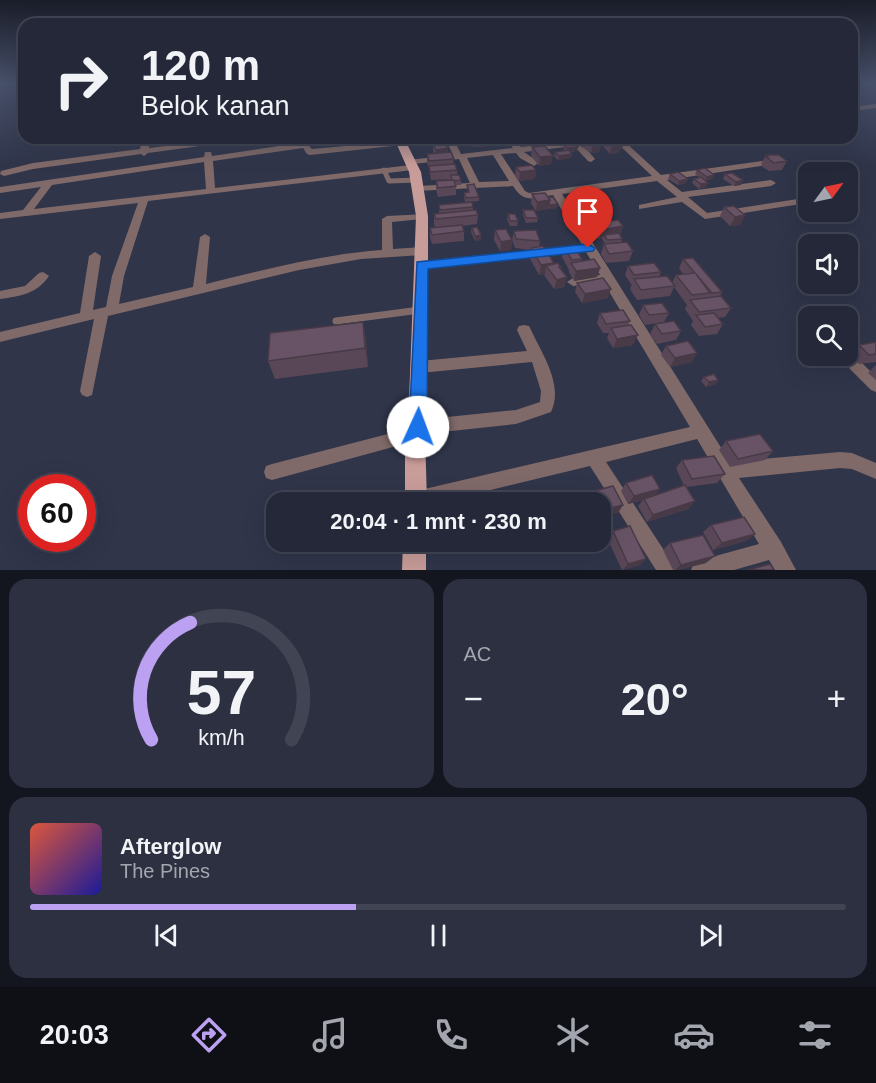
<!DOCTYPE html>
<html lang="id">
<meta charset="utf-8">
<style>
body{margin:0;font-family:Arial,sans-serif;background:#2c3040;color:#f1f3f6;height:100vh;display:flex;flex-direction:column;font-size:22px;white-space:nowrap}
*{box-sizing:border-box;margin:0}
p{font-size:20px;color:#a3a6ae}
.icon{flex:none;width:33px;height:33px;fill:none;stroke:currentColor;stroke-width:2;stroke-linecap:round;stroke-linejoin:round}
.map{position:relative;height:570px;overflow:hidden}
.side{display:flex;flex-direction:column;gap:9px;padding:9px;background:#14161f;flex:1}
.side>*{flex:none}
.top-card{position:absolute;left:18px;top:18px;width:840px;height:126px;border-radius:18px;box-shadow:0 6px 24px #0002,0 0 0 2px #414453;background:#242838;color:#f1f3f6;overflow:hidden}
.needle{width:39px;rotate:57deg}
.buttons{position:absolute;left:798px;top:162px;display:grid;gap:12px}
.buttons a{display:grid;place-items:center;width:60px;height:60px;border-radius:12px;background:#242838;box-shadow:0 6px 24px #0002,0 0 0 2px #414453;font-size:30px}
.speed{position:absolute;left:18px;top:474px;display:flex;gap:12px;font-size:30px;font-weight:700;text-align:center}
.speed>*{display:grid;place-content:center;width:78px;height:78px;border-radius:50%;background:#242838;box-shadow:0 6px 24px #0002,0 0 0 2px #414453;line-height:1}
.speed .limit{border:9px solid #d22;background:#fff;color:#111}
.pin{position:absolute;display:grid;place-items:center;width:51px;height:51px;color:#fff;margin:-62px -26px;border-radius:50% 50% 50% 0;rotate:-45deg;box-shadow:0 0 6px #0007}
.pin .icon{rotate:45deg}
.me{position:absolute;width:66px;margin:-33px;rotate:2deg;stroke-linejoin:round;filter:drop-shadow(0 0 4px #0008)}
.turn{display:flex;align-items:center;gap:21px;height:126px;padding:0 24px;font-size:27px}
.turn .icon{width:78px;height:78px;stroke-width:2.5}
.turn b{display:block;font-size:42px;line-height:51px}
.big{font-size:45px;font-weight:800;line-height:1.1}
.side .card{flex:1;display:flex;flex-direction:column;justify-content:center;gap:9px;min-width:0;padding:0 21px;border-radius:18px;background:#2c3040}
.side .dial{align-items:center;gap:0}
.dial svg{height:156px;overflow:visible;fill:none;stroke:#414453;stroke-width:7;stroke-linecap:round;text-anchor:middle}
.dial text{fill:#f1f3f6;stroke:none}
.song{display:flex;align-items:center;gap:18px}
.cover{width:72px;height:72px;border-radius:9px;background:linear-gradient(135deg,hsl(10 70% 55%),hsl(240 70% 35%))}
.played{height:6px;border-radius:3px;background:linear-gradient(90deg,#bca0f2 40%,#414453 40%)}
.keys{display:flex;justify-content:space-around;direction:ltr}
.heat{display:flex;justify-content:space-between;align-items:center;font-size:33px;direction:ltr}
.side .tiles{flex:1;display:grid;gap:9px;grid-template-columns:1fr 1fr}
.card:last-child{grid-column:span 2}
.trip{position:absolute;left:266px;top:492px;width:345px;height:60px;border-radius:18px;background:#242838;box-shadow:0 6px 24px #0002,0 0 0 2px #414453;font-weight:800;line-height:60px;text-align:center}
.tabs{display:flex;height:96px;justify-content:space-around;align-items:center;background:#0e1016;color:#a3a6ae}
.tabs .icon{width:42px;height:42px}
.tabs .selected{color:#bca0f2}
.tabs b{font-size:27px;color:#f1f3f6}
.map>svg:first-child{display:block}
</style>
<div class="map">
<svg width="876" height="570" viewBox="0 0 876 570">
<rect width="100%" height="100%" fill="#30354a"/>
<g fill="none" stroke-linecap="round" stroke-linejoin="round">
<path stroke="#806a69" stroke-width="5" d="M384,170L389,181L417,180"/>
<path stroke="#806a69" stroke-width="7" d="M336,321L420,310"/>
<path fill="#806a69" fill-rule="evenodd" d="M876,104V108L852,111V107Z
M142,138H150L149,148L207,141L211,143L207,145L148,153L144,156L141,154L33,169L4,176L0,174L1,171L33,163L140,149Z
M445,138H453L461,154L513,148L505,138H513L521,147L604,138H630L624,141L661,175L777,159L778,161L774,164L667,180L682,192L771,180L776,183L771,186L688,197L707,213L798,199L801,200V204L705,219L682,202L639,209V205L677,197L657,181L562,194L730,462L840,452L852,453L876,463V479L852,469L840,468L739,478L781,542L796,570H775L769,560L734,570H691L694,563L701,560L759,544L697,439L606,462L677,570H656L590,466L441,502H408L410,494L416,491L690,427L604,283L573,286L567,282L573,278L600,275L586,252L418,268L416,265L418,262L422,261L582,245L553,195C534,198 524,204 513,186L416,191V187L419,186L470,183L459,159L413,164L417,167L413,170L148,201L124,276L119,304L193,287L200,237L205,234L210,237L206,284C264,270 323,254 382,250V219L387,216L426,214L427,216L422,219L392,222L393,249L422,247L428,251L422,255L361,259L299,270L108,316L92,395L87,397L82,395L80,391L94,319L0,342V332L80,313L89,256L95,252L101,256L93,310L106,307L112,276L138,203L0,219V213L23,210L41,187L0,193V187L204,157L205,152H211L212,156L305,142L312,149L402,141L406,143L402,145L310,155L307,154L303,148L213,161L215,188L411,165L407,162L408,160L453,155ZM616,142L652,176L529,193L525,191L501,154L516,153L520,158L534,166L538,163L537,161L524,152L574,146L588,161L591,162L595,159L583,145ZM493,155L509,181L479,182L467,158ZM204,162L206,189L34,209L52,185Z
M43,272L49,276C37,294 20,296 0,299V291L25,286L39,273Z
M524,325L529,326L531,330C542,354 564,385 551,412L516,424L423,434L421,439L415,441L272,480L266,478L264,472L266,466L272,464L411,428L412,422L418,420L516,410L540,402L541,391L532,362L420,373L415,371L413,367L415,363L420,361L527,351L517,330L519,326Z
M855,359L860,361L876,377V392L871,390L850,369L848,365L850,361Z"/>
<path fill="#c89c99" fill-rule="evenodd" d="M394,138H404L421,172L428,216V427L425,434L427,502H405V434L408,427L416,216L409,172Z
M403,542H426V570H402Z"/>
</g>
<path fill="#594757" d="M408,138H430V142L412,145Z
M469,138H487V146L472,147L469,142Z
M534,138H552V143H549V145H539Z
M577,138H596L601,143L602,138H605L623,145L622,149L619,150L618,153L610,154L601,144L599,152L591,153L580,146L581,138L577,139Z
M433,144L448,152L454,159L453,164L457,170V175L461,180V185H456V195L438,197L436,190V181L451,179L431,180L429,169L427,162V154L433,153Z
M563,144L577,151L570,152L572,154L571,158L558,160L554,156L555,152L565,151L563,148Z
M532,147L551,164L539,166L531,156Z
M766,155L787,161L782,170L769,171L761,166L762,164H761Z
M516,167L536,170L535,179L519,181L515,176Z
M697,170L714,175L712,179L705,181L706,187L699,189L692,183L694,179L700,178L695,174Z
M670,174L686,183L678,185L668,179Z
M725,174L743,180L741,185L734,186L723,179Z
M467,185L479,197V201L465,202L464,197V193L468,192Z
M532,194L548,197L558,204L557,208L549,209V208L548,209L536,211L531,203Z
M439,205L473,207V210L478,215L477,224L462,226L464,231V241L432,244L430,237V228L435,227L434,224V214H439Z
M724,207L745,215L740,225L730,226L720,216Z
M523,210L538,218L537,222L526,223L523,215Z
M508,214L518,221L517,226H510L507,219Z
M596,223L623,226L620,236L622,239L621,243L633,251L629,261L606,263L601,254L604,244H605L602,239H599L593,233Z
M472,228L481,235V240L475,241L471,232Z
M495,230L512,240L511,250L500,251L494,240Z
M514,231L540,241L539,247L554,264L561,267L560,269L567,277L564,287L554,289L544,275L545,274L539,275L529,257L530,250L515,248L512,240Z
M564,247L582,259L581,261L600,268L597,277L574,281L569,272V270L562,257Z
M683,259L722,292L720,296L731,308L725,317L718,318L723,324L717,334L699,336L691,325L693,321L685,309L687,305L674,287L670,296L637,300L630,289L632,284H631L625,275L628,266L661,272L659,277L672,283L676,275L683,274L679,268Z
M577,283L608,298L582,303L575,292Z
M643,305L669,313L664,322L645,325L639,315Z
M600,313L630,321L628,326L633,345L613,348L607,338L609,333H603L597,323Z
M363,322L366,340L368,367L275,379L268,361Z
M655,324L681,331L676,340L657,344L650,334Z
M876,342V362L859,364L850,354L859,345Z
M666,346L692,362L670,367L661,355Z
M876,365V380L868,373Z
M704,377L718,380L715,384L706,387L701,381Z
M726,441L773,451L765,460L730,467L719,450Z
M682,460L725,474L717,483L686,487L695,501L688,509L647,522L638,506L643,500L628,504L621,491L626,483L656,495L684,486L676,468Z
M587,493L618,513L600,502H583L582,501Z
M711,525L755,534L746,541L713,550L703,532Z
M613,531L640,565L622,570L607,538Z
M575,542H596L577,547Z
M670,543L706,563L678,570H673L663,550Z"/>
<path fill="#483a47" d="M412,138H430V142L412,145Z
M481,138H487V146L472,147L473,139Z
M550,138H552V143H549Z
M601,143L599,152L591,153L593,144Z
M620,144L623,145L622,149L619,150L618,153L610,154L612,145Z
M578,147L577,151L567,152V148Z
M448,148V157L436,158V150Z
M572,154L571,158L558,160L559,156Z
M553,156L551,164L539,166L540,157Z
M536,170L535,179L519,181L520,172Z
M714,175L712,179L705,181L707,177Z
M688,179L686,183L678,185L679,181Z
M743,180L741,185L734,186L736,182Z
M708,183L706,187L699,189L701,184Z
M848,199H853L848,206Z
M550,200L548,209L536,211L537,202Z
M558,204L557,208L549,209L550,205Z
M745,215L740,225L730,226L735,217Z
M623,226L620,236L604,235L602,239H599L601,230Z
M481,235V240L475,241V236Z
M512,240L511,250L500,251L501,242Z
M554,263L552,273L546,266L545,274L539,275L541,265Z
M600,268L597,277L574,281L576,271Z
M567,277L564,287L554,289L557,280Z
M611,289L608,298L582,303L585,294Z
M363,322L366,340L368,367L365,348Z
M638,335L633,345L613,348L617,339Z
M697,353L692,362L670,367L675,358Z
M718,380L715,384L706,387L709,382Z
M660,489L654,497L628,504L634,496Z
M695,501L688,509L647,522L653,515Z
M623,505L618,513L600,517V511Z
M606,533L601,540L600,541V535Z
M755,534L746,541L713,550L722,543Z
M580,542H596L577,547Z
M715,556L706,563L678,570H675L681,565Z
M646,559L640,565L622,570L628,564Z"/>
<path fill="#675365" stroke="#483a47" stroke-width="1.5" d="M583,138H596L601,143L593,144Z
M605,138H614L620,144L612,145Z
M614,138H616L623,145H620V144Z
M574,142L578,147L567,148L563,144Z
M445,143L448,148L436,150L433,144Z
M545,146L553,156L540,157L532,147Z
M569,150L572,154L559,156L555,152Z
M451,152L454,159L429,161L427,154Z
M766,155H779L787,161L774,163L766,157H768Z
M455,164L457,170L430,172L429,166Z
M532,165L536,170L520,172L516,167Z
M705,168L714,175L707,177L697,170Z
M678,172L688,179L679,181L670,174Z
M732,173L743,180L736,182L725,174Z
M451,175H459L461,180L454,181V180H452Z
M701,177L708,183L701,184L694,179Z
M454,180L456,186L438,188L436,181Z
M474,184L479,197L466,198L464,193L469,192L467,185Z
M545,193L550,200L537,202L532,194Z
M548,197H553L558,204L550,205L549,203L550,200Z
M472,202L473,207L440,210L439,205Z
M734,206L745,215L735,217L724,207Z
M476,210L478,215L436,219L434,214Z
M523,210H534L538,218H526Z
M508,214H515L518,221H510Z
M618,220L623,226L601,230L596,223Z
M462,225L464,231L432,235L430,228Z
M477,227L481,235L475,236L472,228Z
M506,229L512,240L501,242L495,230Z
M536,230L540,241L516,239L514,231Z
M619,233L622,239L607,240L604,235Z
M627,242L633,251L609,254L604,244Z
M543,246L554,263L541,265L531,248Z
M574,246L582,259L572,260L564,247Z
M693,258L722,292L712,293L696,274L710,293L692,295L676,275L695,273L683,259Z
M594,259L600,268L576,271L571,263Z
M558,263L561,267H559L567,277L557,280L546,266Z
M654,263L661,272L634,275L628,266Z
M667,276L675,286L641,290L634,279Z
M603,278L611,289L585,294L577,283Z
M721,296L731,308L699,312L690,300Z
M662,303L669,313L649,315L643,305Z
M623,310L630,321L606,324L600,313Z
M714,313L723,324L705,327L696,315Z
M674,321L681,331L662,334L655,324Z
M363,322L365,348L268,361L270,333Z
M631,325L638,335L617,339L611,328Z
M688,341L697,353L675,358L666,346Z
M876,342V354L869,355L859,345Z
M714,374L718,380L709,382L704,377Z
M760,434L773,451L738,459L726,441Z
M714,456L725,474L692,479L682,460Z
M652,475L660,489L634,496L626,483Z
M685,485L695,501L653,515L644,499Z
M613,486L623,505L600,511V502H591L587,493Z
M744,517L755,534L722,543L711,525Z
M600,520L606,533L600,535Z
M630,526L646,559L628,564L613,531Z
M703,535L715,556L681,565L670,543Z
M770,564L774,570H748Z"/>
<linearGradient id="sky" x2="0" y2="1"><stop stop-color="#1a1d29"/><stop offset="0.51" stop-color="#48516b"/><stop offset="1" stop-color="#48516b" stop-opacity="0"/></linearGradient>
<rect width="876" height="164" fill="url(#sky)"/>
<path fill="#1a73e8" stroke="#114b97" stroke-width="1.5" d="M588,244L595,248L593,251L428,269L427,427L425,433L418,435L412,433L409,427L417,262Z"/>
</svg>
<div class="buttons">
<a><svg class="needle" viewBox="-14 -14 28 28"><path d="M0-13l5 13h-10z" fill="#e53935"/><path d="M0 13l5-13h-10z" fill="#a3a6ae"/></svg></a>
<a><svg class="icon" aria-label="sound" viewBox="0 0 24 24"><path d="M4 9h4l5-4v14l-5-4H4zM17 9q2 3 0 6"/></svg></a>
<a><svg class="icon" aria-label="search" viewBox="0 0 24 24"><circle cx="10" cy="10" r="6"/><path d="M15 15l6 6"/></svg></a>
</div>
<div class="speed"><div class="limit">60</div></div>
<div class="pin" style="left:588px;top:248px;background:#d93025"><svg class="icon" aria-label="arrive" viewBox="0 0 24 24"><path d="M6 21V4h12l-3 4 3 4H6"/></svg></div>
<svg class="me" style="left:418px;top:427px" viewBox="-20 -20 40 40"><circle r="19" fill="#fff"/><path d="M0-13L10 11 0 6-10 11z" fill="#1a73e8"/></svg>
<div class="trip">20:04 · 1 mnt · 230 m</div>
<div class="top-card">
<div class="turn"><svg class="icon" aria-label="right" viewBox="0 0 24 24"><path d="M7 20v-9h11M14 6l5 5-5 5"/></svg><div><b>120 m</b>Belok kanan</div></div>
</div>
</div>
<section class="side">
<div class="tiles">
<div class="card dial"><svg viewBox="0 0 100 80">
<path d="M14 69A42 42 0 1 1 86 69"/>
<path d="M14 69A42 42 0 0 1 34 9" stroke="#bca0f2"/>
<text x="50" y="56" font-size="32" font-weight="700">57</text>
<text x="50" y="72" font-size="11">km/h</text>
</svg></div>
<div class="card"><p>AC</p>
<div class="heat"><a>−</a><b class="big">20°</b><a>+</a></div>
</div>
<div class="card">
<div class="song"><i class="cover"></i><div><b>Afterglow</b><p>The Pines</p></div></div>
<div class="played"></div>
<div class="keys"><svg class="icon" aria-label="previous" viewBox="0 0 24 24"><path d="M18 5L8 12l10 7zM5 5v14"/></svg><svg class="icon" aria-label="pause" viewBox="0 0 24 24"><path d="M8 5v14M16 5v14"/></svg><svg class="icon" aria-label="next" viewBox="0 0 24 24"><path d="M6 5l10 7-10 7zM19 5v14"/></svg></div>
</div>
</div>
</section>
<nav class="tabs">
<b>20:03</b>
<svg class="icon selected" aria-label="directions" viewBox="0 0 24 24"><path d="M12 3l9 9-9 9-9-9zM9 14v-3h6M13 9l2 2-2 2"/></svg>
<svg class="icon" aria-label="music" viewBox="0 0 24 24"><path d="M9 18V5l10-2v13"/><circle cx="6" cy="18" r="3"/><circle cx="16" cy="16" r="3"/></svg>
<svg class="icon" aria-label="phone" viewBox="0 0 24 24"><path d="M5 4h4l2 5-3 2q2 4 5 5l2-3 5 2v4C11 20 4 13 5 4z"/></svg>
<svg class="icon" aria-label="climate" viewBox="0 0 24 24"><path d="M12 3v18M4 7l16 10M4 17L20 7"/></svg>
<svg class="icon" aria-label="car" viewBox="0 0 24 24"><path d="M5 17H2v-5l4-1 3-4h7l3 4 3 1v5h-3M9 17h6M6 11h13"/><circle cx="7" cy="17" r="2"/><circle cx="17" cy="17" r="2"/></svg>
<svg class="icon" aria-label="filters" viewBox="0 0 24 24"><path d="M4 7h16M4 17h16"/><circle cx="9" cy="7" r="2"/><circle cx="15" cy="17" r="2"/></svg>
</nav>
